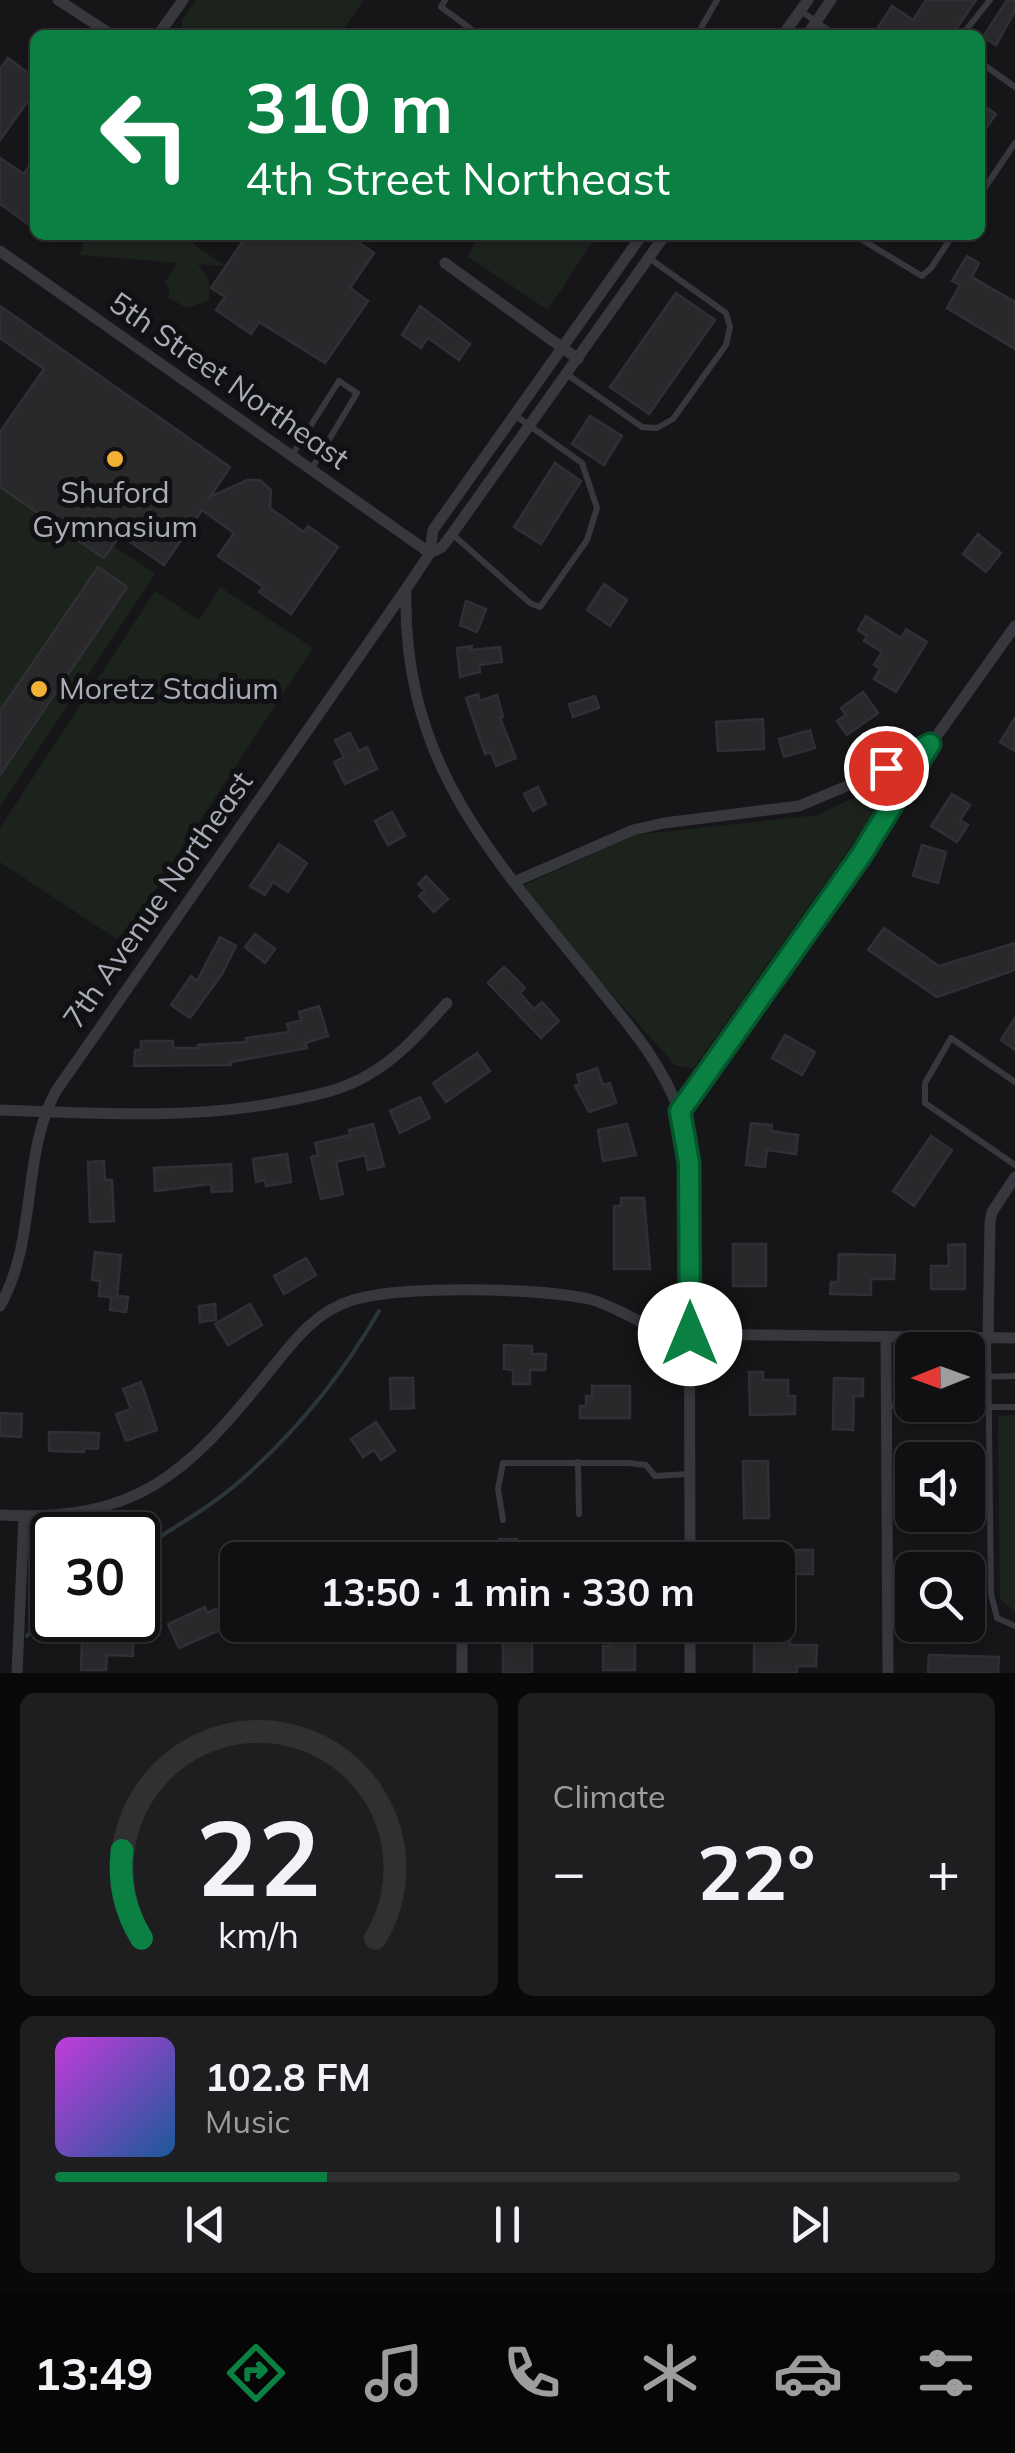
<!DOCTYPE html>
<meta charset="utf-8">
<style>
body{margin:0;font-family:Mulish,sans-serif;background:#1e1e20;color:#f1f3f6;height:100vh;display:flex;flex-direction:column;font-size:38px;white-space:nowrap}
*{box-sizing:border-box;margin:0}
p{font-size:32px;color:#9c9d9f}
.icon{flex:none;width:55px;height:55px;fill:none;stroke:currentColor;stroke-width:2;stroke-linecap:round;stroke-linejoin:round}
.map{position:relative;height:1673px;overflow:hidden}
.details{display:flex;flex-direction:column;gap:20px;padding:20px;background:#09090a;flex:1}
.details>*{flex:none}
.banner{position:absolute;left:30px;top:30px;width:955px;height:210px;border-radius:15px;box-shadow:0 2px 8px #0004,0 0 0 2px #303032;background:#0b8043;color:#fff;overflow:hidden}
.needle{width:65px;rotate:269deg}
.fabs{position:absolute;left:895px;top:1332px;display:grid;gap:20px}
.fabs a{display:grid;place-items:center;width:90px;height:90px;border-radius:15px;background:#101012;box-shadow:0 2px 8px #0004,0 0 0 2px #303032;font-size:50px}
.speed{position:absolute;left:30px;top:1512px;display:flex;gap:20px;font-size:50px;font-weight:700;text-align:center}
.speed>*{display:grid;place-content:center;width:130px;height:130px;border-radius:50%;background:#101012;box-shadow:0 2px 8px #0004,0 0 0 2px #303032;line-height:1}
.speed .limit{border:5px solid #111;border-radius:15px;background:#fff;color:#111}
.pin{position:absolute;display:grid;place-items:center;width:85px;height:85px;color:#fff;margin:-42px;border:5px solid #fff;border-radius:50%;box-shadow:0 2px 10px #0007}
.me{position:absolute;width:110px;margin:-55px;rotate:0deg;stroke-linejoin:round;filter:drop-shadow(0 0 8px #0008)}
.turn{display:flex;align-items:center;gap:35px;height:210px;padding:0 50px;font-size:45px}
.turn .icon{width:130px;height:130px;stroke-width:2.5}
.turn b{display:block;font-size:70px;line-height:85px}
.big{font-size:75px;font-weight:700;line-height:1.1}
.details .tile{flex:1;display:flex;flex-direction:column;justify-content:center;gap:15px;min-width:0;padding:0 35px;border-radius:15px;background:#1e1e20}
.details .dial{align-items:center;gap:0}
.dial svg{height:260px;overflow:visible;fill:none;stroke:#303032;stroke-width:7;stroke-linecap:round;text-anchor:middle}
.dial text{fill:#f1f3f6;stroke:none}
.song{display:flex;align-items:center;gap:30px}
.cover{width:120px;height:120px;border-radius:15px;background:linear-gradient(135deg,hsl(290 70% 55%),hsl(210 70% 35%))}
.played{height:10px;border-radius:5px;background:linear-gradient(90deg,#0b8043 30%,#303032 30%)}
.keys{display:flex;justify-content:space-around;direction:ltr}
.heat{display:flex;justify-content:space-between;align-items:center;font-size:55px;direction:ltr}
.details .tiles{flex:1;display:grid;gap:20px;grid-template-columns:1fr 1fr}
.tile:last-child{grid-column:span 2}
.trip{position:absolute;left:220px;top:1542px;width:575px;height:100px;border-radius:15px;background:#101012;box-shadow:0 2px 8px #0004,0 0 0 2px #303032;font-weight:700;line-height:100px;text-align:center}
.tabs{display:flex;height:160px;justify-content:space-around;align-items:center;background:#060607;color:#9c9d9f}
.tabs .icon{width:70px;height:70px}
.tabs .selected{color:#0b8043}
.tabs b{font-size:45px;color:#f1f3f6}
.map>svg:first-child{display:block}
</style>
<div class="map">
<svg width="1015" height="1673" viewBox="0 0 1015 1673">
<rect width="100%" height="100%" fill="#161618"/>
<path fill="#1c231d" d="M196,0H364L339,35H183L182,20Z
M86,235H199L193,244L226,266L198,264L209,280V300L187,308L167,297L170,291L165,282L178,263L80,255Z
M480,235H597L548,310L467,256Z
M0,469L155,574L1,805H0Z
M220,587L313,648L121,942L0,862V828L155,591L199,620Z
M888,781L894,786L693,1069L675,1065L518,888L635,835L818,815Z
M1015,1415V1612L1000,1599L998,1416Z"/>
<g fill="none" stroke-linecap="round" stroke-linejoin="round">
<path stroke="#2c353c" stroke-width="4" d="M138,1551C171,1529 209,1508 239,1482C294,1434 343,1374 379,1311
M27,1636L52,1610"/>
</g>
<path fill="#29292c" stroke="#303034" stroke-width="2.5" d="M926,0H976L952,35H873L892,6L913,20Z
M1007,0H1015V11L996,45L983,37Z
M8,58L35,78V91L0,140V69Z
M980,103L996,114L980,137Z
M35,157V229L0,204V158L24,174Z
M247,235H348L374,253L350,288L368,301L325,363L259,322L251,334L216,310L225,297L211,288Z
M967,256L979,263L972,277L1015,302V349L947,308L960,285L952,281Z
M676,293L715,320L649,414L610,387Z
M0,306L230,467L210,497L247,480H260L271,490L270,508L304,532L308,526L338,547L291,614L259,592L263,587L218,556L234,533L202,510L164,565L120,535L104,558L0,487V432L44,369L0,338Z
M420,306L470,344L459,360L428,338L421,348L402,335Z
M590,416L622,436L604,465L572,444Z
M555,463L581,481L541,544L514,527Z
M978,534L1001,553L986,572L963,554Z
M98,567L127,587L0,775V711Z
M604,584L627,600L610,626L587,610Z
M466,601L486,609L477,632L460,625Z
M866,616L901,638L906,629L927,642L896,692L874,679L880,669L874,665L882,652L864,641L867,636L858,630Z
M472,646L470,650L500,647L502,662L479,665L480,672L460,677L457,648Z
M863,692L878,713L847,735L837,721L846,715L841,708Z
M478,694L480,701L497,695L503,717L500,718L516,758L496,766L491,752L485,754L466,698Z
M595,696L599,708L573,717L569,704Z
M1015,718V751L1000,742Z
M763,719L764,749L718,751L716,722Z
M810,730L815,748L784,757L779,739Z
M350,733L359,751L367,747L377,769L345,784L334,762L344,757L335,740Z
M538,787L546,804L533,811L524,794Z
M952,794L970,805L960,820L968,825L957,842L931,826Z
M392,812L405,836L388,845L375,821Z
M279,844L307,863L288,892L273,882L265,895L250,886Z
M922,845L946,852L938,883L913,876Z
M426,876L448,899L434,912L419,896L425,890L418,884Z
M884,928L939,966L1015,943V970L937,997L868,950Z
M255,934L275,949L265,963L245,947Z
M220,937L236,946L222,974L190,1018L171,1005L191,976L197,981Z
M504,967L525,988L520,993L534,1009L542,1002L559,1021L541,1038L488,983Z
M319,1006L328,1036L305,1043L307,1048L231,1062V1065L134,1066L135,1050H141V1041H173V1048H198V1045L246,1042V1038L289,1032L287,1024L301,1020L299,1012Z
M1015,1018V1050L1001,1040Z
M785,1035L815,1052L802,1075L772,1058Z
M477,1053L490,1071L446,1102L433,1083Z
M597,1068L603,1085L610,1083L616,1103L589,1112L575,1086L580,1084L577,1075Z
M420,1097L430,1118L400,1133L390,1111Z
M751,1123L772,1125L771,1131L798,1135L796,1154L767,1150L765,1167L746,1165Z
M373,1124L384,1166L368,1170L365,1155L336,1162L343,1194L321,1199L311,1157L318,1155L315,1143L350,1135L349,1130Z
M627,1124L636,1155L603,1161L598,1130Z
M931,1136L952,1150L914,1206L893,1191Z
M287,1154L291,1182L266,1186L265,1180L256,1182L253,1159Z
M104,1161L105,1180H112L114,1221L90,1222L88,1162Z
M231,1164L232,1191L212,1192L211,1184L155,1191L154,1168Z
M621,1198H644L650,1269H614V1206H621Z
M733,1244H766V1286H733Z
M965,1244V1289H931V1266H949L948,1245Z
M95,1252L121,1255L117,1296L128,1297L126,1312L110,1310L111,1297L99,1296L100,1281L92,1280Z
M839,1254L895,1255L894,1279H871V1295L830,1294L831,1282H838Z
M306,1258L316,1275L284,1294L274,1276Z
M215,1304L216,1320L200,1322L199,1306Z
M250,1304L262,1325L228,1345L215,1324Z
M504,1345L532,1346V1354H546L545,1370H530V1384H513V1370L504,1369Z
M749,1372H763V1380H788V1396H795V1414L750,1415Z
M390,1378H413L414,1408L391,1409Z
M834,1378L863,1379V1396H854L853,1430L833,1429Z
M141,1382L157,1430L126,1441L116,1414L131,1409L123,1389Z
M592,1386H630V1418H580V1406H586V1396H592Z
M0,1413L22,1414L21,1437L0,1436Z
M376,1422L395,1451L381,1460L374,1450L363,1457L351,1439Z
M49,1432L99,1433L98,1449L84,1448V1452L49,1451Z
M743,1461H768L769,1518H744Z
M499,1539H517V1556L498,1555Z
M778,1550H813V1574H778Z
M205,1607L207,1613L216,1609L224,1628L179,1648L168,1624Z
M790,1624V1645H817L816,1666H797V1673H754V1638H743V1625Z
M503,1626H523V1636H532V1673H503Z
M609,1636H635V1670H603V1646H609Z
M82,1638L133,1639V1656L107,1655L106,1670H81Z
M929,1655L999,1657L998,1673H928Z"/>
<g fill="none" stroke-linecap="round" stroke-linejoin="round">
<path stroke="#37383d" stroke-width="6" d="M445,0L441,7L479,35
M801,11L835,35
M697,35L717,0
M962,35L990,0
M980,62L1015,87
M980,195L1015,143
M854,235L922,276L931,268L953,235
M568,375L642,427L657,428L673,419L726,345L730,327L726,313L649,258
M292,455L339,381L357,393L312,468
M452,534L530,603L540,607L587,540L597,508L582,463L516,416
M1015,1082L951,1038L925,1083V1103L1015,1165
M988,1339L991,1594L997,1618L1015,1626
M968,1386L980,1377L1015,1376
M886,1406L948,1405
M990,1407H1015
M578,1462L579,1514
M503,1520L498,1489L503,1463H628L646,1465L655,1476L689,1474"/>
<path stroke="#37383d" stroke-width="11" d="M58,0L112,35
M158,35L183,0
M783,35L808,0
M807,35L831,0
M0,251L430,553
M445,263L578,359
M430,553L442,547L452,534L665,235
M406,589C402,761 489,852 591,978C626,1023 659,1057 679,1111
M514,882L633,830L664,823L799,806L866,778L927,746
M0,1110C94,1113 188,1120 281,1102C312,1096 341,1091 368,1075C400,1057 422,1030 447,1003
M0,1306C38,1239 21,1154 56,1091L406,589L430,553L433,530L642,235
M886,1336L888,1673
M988,1338L990,1222L992,1212L1015,1177
M0,1515C136,1523 187,1474 268,1373C292,1343 315,1311 353,1300C402,1285 539,1288 589,1299C614,1305 635,1322 659,1329C669,1332 680,1332 690,1334L1015,1338
M462,1560V1548
M690,1560L689,1163L679,1111L862,854L931,744L1015,626
M690,1625V1673
M17,1673L24,1517
M462,1673V1625"/>
</g>
<g fill="none" stroke-linecap="round" stroke-linejoin="round">
<g stroke="#07532c" stroke-width="25">
<path id="route" d="M690,1334L689,1163L680,1111L862,854L930,744L886,768"/>
</g>
<use href="#route" stroke="#0b8043" stroke-width="18"/>
</g>
<g fill="#f2b134" stroke="#111113" stroke-width="4">
<circle cx="115" cy="459" r="10"/>
<circle cx="39" cy="689" r="10"/>
</g>
<g text-anchor="middle" stroke-width="10" stroke-linejoin="round" paint-order="stroke">
<g font-size="30" fill="#a8adb8" stroke="#111113">
<text transform="translate(229 381) rotate(35)" y="10">5th Street Northeast</text>
<text transform="translate(158 900) rotate(-55)" y="10">7th Avenue Northeast</text>
</g>
<g font-size="30" fill="#a8adb8" stroke="#111113">
<text x="115" y="503">Shuford<tspan x="115" dy="34">Gymnasium</tspan></text>
<text x="59" y="699" text-anchor="start">Moretz Stadium</text>
</g>
</g>
</svg>
<div class="fabs">
<a><svg class="needle" viewBox="-14 -14 28 28"><path d="M0-13l5 13h-10z" fill="#e53935"/><path d="M0 13l5-13h-10z" fill="#9c9d9f"/></svg></a>
<a><svg class="icon" aria-label="sound" viewBox="0 0 24 24"><path d="M4 9h4l5-4v14l-5-4H4zM17 9q2 3 0 6"/></svg></a>
<a><svg class="icon" aria-label="search" viewBox="0 0 24 24"><circle cx="10" cy="10" r="6"/><path d="M15 15l6 6"/></svg></a>
</div>
<div class="speed"><div class="limit">30</div></div>
<div class="pin" style="left:886px;top:768px;background:#d93025"><svg class="icon" aria-label="arrive" viewBox="0 0 24 24"><path d="M6 21V4h12l-3 4 3 4H6"/></svg></div>
<svg class="me" style="left:690px;top:1334px" viewBox="-20 -20 40 40"><circle r="19" fill="#fff"/><path d="M0-13L10 11 0 6-10 11z" fill="#0b8043"/></svg>
<div class="trip">13:50 · 1 min · 330 m</div>
<div class="banner">
<div class="turn"><svg class="icon" aria-label="left" viewBox="0 0 24 24"><path d="M17 20v-9H6M10 6l-5 5 5 5"/></svg><div><b>310 m</b>4th Street Northeast</div></div>
</div>
</div>
<section class="details">
<div class="tiles">
<div class="tile dial"><svg viewBox="0 0 100 80">
<path d="M14 69A42 42 0 1 1 86 69"/>
<path d="M14 69A42 42 0 0 1 8 42" stroke="#0b8043"/>
<text x="50" y="56" font-size="32" font-weight="700">22</text>
<text x="50" y="72" font-size="11">km/h</text>
</svg></div>
<div class="tile"><p>Climate</p>
<div class="heat"><a>−</a><b class="big">22°</b><a>+</a></div>
</div>
<div class="tile">
<div class="song"><i class="cover"></i><div><b>102.8 FM</b><p>Music</p></div></div>
<div class="played"></div>
<div class="keys"><svg class="icon" aria-label="previous" viewBox="0 0 24 24"><path d="M18 5L8 12l10 7zM5 5v14"/></svg><svg class="icon" aria-label="pause" viewBox="0 0 24 24"><path d="M8 5v14M16 5v14"/></svg><svg class="icon" aria-label="next" viewBox="0 0 24 24"><path d="M6 5l10 7-10 7zM19 5v14"/></svg></div>
</div>
</div>
</section>
<nav class="tabs">
<b>13:49</b>
<svg class="icon selected" aria-label="directions" viewBox="0 0 24 24"><path d="M12 3l9 9-9 9-9-9zM9 14v-3h6M13 9l2 2-2 2"/></svg>
<svg class="icon" aria-label="music" viewBox="0 0 24 24"><path d="M9 18V5l10-2v13"/><circle cx="6" cy="18" r="3"/><circle cx="16" cy="16" r="3"/></svg>
<svg class="icon" aria-label="phone" viewBox="0 0 24 24"><path d="M5 4h4l2 5-3 2q2 4 5 5l2-3 5 2v4C11 20 4 13 5 4z"/></svg>
<svg class="icon" aria-label="climate" viewBox="0 0 24 24"><path d="M12 3v18M4 7l16 10M4 17L20 7"/></svg>
<svg class="icon" aria-label="car" viewBox="0 0 24 24"><path d="M5 17H2v-5l4-1 3-4h7l3 4 3 1v5h-3M9 17h6M6 11h13"/><circle cx="7" cy="17" r="2"/><circle cx="17" cy="17" r="2"/></svg>
<svg class="icon" aria-label="filters" viewBox="0 0 24 24"><path d="M4 7h16M4 17h16"/><circle cx="9" cy="7" r="2"/><circle cx="15" cy="17" r="2"/></svg>
</nav>
